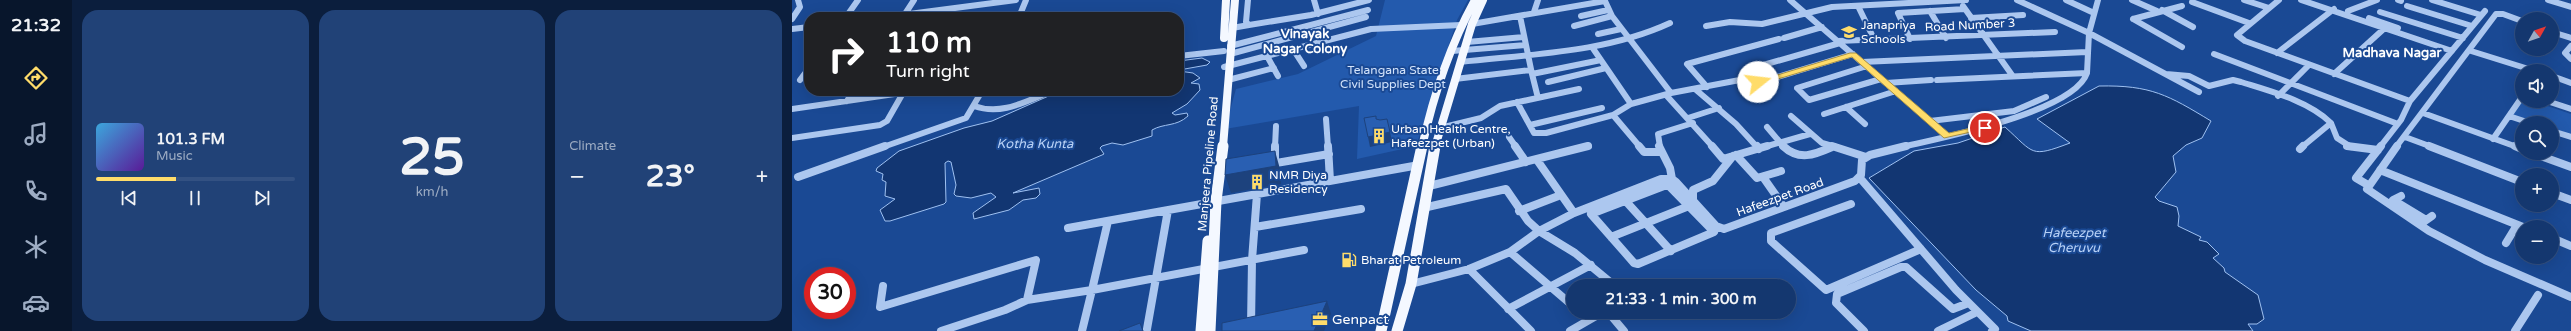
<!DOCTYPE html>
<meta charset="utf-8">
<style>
body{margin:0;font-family:"Varela Round",sans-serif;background:#214277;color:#f1f3f6;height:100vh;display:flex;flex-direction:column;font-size:15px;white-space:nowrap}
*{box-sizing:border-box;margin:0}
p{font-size:13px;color:#9dacc3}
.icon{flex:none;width:22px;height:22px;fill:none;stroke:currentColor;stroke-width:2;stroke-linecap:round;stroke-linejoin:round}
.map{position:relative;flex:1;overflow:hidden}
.panel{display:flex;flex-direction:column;gap:10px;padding:10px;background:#0b1e3d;width:720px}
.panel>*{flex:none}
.banner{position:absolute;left:12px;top:12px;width:380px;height:84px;border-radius:16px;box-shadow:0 4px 16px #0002,0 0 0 1px #335182;background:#202124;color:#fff;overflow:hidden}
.needle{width:26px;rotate:50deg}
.tools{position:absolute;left:1723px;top:12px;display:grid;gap:8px}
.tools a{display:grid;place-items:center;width:44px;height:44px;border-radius:50%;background:#14376f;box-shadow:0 4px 16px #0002,0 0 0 1px #335182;font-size:20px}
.speed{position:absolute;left:12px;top:267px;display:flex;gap:8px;font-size:20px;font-weight:700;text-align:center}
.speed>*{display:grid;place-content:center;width:52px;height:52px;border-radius:50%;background:#14376f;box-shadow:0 4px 16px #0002,0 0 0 1px #335182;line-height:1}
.speed .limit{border:6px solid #d22;background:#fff;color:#111}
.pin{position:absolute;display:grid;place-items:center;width:34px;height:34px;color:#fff;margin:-17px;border:2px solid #fff;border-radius:50%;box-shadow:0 1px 4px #0007}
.me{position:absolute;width:44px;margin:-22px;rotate:74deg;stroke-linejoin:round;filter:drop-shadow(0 0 3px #0008)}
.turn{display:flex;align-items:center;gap:14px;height:84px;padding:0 16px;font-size:18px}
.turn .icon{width:52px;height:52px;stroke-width:2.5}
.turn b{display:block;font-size:28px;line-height:34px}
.big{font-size:30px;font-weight:700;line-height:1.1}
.panel .card{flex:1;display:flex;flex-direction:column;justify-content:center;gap:6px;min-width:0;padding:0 14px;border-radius:16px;background:#214277}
.panel .dial{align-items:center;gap:0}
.dial b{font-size:52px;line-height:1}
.song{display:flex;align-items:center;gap:12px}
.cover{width:48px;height:48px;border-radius:6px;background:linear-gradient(135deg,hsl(200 70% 55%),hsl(270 70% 35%))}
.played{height:4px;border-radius:2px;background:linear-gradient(90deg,#ffdc6a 40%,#335182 40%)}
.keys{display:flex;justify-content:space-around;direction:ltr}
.heat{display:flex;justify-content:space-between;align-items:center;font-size:22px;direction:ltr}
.panel .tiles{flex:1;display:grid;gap:10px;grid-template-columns:repeat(3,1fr)}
.trip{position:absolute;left:774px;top:279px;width:230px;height:40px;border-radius:20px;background:#14376f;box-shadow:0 4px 16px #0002,0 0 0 1px #335182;font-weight:700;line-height:40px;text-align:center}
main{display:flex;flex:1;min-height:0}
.tab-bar{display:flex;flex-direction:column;width:72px;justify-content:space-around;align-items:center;background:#08162c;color:#9dacc3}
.tab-bar .icon{width:28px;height:28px}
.tab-bar .active{color:#ffdc6a}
.tab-bar b{font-size:18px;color:#f1f3f6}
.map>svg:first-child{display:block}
</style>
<main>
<nav class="tab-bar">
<b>21:32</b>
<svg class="icon active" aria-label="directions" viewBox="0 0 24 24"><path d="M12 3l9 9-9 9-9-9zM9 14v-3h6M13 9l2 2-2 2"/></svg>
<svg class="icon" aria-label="music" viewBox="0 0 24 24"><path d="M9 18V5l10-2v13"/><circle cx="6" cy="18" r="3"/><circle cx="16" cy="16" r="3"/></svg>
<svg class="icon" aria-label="phone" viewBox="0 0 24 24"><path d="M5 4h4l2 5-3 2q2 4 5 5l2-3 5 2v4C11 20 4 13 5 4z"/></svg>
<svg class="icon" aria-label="climate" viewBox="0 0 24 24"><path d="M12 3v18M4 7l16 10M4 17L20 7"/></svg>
<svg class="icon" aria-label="car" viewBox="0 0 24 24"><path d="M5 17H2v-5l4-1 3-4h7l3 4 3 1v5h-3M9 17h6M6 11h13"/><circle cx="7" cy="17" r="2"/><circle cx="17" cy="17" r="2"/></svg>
</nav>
<section class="panel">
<div class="tiles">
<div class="card">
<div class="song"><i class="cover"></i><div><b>101.3 FM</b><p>Music</p></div></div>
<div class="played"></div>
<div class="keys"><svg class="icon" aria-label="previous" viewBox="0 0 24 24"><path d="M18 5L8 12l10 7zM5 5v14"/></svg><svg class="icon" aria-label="pause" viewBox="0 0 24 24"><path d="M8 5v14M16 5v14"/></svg><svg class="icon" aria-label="next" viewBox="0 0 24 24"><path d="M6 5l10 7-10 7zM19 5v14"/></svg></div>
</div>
<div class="card dial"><b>25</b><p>km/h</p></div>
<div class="card"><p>Climate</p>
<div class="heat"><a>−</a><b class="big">23°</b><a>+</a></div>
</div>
</div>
</section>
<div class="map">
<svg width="1779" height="331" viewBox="0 0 1779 331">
<rect width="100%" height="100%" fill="#1a4994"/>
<path fill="#235aad" d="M593,0H676L665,20L624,146L565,159L567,106L433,129L444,89L506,74L584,36Z
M1730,101H1741L1779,114V136L1760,130V123H1741L1719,116Z"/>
<path fill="#123672" stroke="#9fc1f1" d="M410,58L418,62L415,65L387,70V61Z
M387,71L401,73L408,78L399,83L407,84L408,90L395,104L380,113L383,115L395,113L396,116C384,127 372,123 360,130V136L331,145L320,143L310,146L308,148L312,154L310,155L221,193L247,188L248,194L244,198L231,200L217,210L182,219L181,213L204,197L199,193L179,198L164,196L162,194L164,185L159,162L156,161L153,163L154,202L152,204L98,221H93L88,210L103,199L93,196L94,182L90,180L91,174L84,171L85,168L107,151L172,128L200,121L268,91H387Z
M1307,86C1359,85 1376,95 1419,121L1410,138L1394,145L1381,156L1384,172L1363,197L1367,201L1385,207L1387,216L1386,226L1409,237L1407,240L1415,242L1427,254L1421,258L1432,268L1433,272L1466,295L1472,319L1465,324H1456L1461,331H1239L1216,321L1215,316L1184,290L1077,178L1122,151L1166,143L1213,127C1243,154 1238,158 1278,143L1245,119Z"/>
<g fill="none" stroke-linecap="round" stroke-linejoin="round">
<path stroke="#acc7ef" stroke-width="6" d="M456,0L454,22L457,25L519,15L577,0
M522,0L526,14
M998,0L1155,136
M1225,0L1297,33L1407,92
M1274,0L1302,13
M1340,0L1365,11
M1452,0L1477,8
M1487,0L1445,35L1453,41L1618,101L1609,120L1588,147
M1509,0L1660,51
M1606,0L1609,1
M1640,0L1689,15
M1756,0L1779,7
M1400,2L1457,23
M1066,6L1083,41
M1171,6L1220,75
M1615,6L1680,26
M1370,10L1401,27
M1138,11L1154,38
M1556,11L1585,0
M742,12L746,0
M1588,12L1671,38
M728,16L740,74L809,60
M789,16L816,10
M54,17L66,0
M94,17L224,0
M111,17L122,0
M227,17L234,0
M1179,18L1231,15
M1577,18L1606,28
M0,19L8,7L6,0
M1341,19L1390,47
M1341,19L1390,6
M680,24L813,1L820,16L879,93
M782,26L820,16
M914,26L938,22L970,24L1040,7L1174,0
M440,28L457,25
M0,29L17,27
M1760,32L1779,38
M806,34L829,29
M992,38L1030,27
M1118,39L1106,13L1173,9
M1046,41L1263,32
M675,42L732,37
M438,46L576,10
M1779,46L1773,53L1779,59
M800,47L839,104
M501,49L512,66
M660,51L734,45
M1679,51L1743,71
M1485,53L1542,9
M438,54L574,17
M1422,54L1606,124
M387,56L432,51
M475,56L486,76
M668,62C738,54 813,53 878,23
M1070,62L1295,52
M1075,66L1005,88L1017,100L1089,79
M432,67L579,29L669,25
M954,70L1048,43
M740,74L746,98
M1374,74L1397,76L1417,86L1441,80L1449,82C1478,91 1517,101 1539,123L1510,147
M1542,74L1595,26
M1760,76L1779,83
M663,79L739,70
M8,80L17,68
M436,80L482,68
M1145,80L1295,73
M756,82L814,68
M964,82L977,97
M1094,83L1139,80
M915,87L895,64L987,39
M903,89L944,124L965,147
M874,95L921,147
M1486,96L1517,65
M55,101L61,91
M1618,101L1693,11
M1755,101L1779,109
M725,102L742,133H754L821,115L839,104L879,93L953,79L969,82L1061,54
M182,106C210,116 234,101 260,91
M1054,107L1073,124
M0,109L123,91
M1631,113L1725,147
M1032,114L1104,91
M821,115L848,147
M999,116L1030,143L1044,147
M1717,116L1738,123
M896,118L927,108
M534,119L536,147
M1138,121L1222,111L1254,97
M1539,123L1545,138L1559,147
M738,125L810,108
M975,127L992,147
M648,128L689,118L708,106L787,89
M1760,131L1779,137
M717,137L724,147
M1613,137L1640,147
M0,138L88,125L95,121L111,93
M1701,139L1730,97
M91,147L174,118L190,91
M483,147L484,126
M792,147L797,146
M868,147L866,134L901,123
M972,147L1018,134
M1110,147C1148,138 1282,112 1295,73L1297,33L1306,0
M1604,147L1704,14H1711L1730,21"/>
<path stroke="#acc7ef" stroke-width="8" d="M536,146L538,181
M723,146L734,162
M847,146L852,152H869
M867,146L878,168L880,179
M920,146L931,159L975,146
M965,146L967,149
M991,146C1007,161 1022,155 1040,147
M1040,146L1074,157
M1555,146L1586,150
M1605,146L1575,189L1637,231L1693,260L1779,297
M1637,146L1730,182
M1723,146L1730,149
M1508,149L1511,146
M1740,153L1779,167
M944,155L965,178L989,171
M745,160L782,213
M483,161V146
M478,164L537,154
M1588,170L1731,227
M6,177L93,146
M971,177L992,207
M1068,178L1164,290L1203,329L1200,331
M1576,185L1564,178L1589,146
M637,186L796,146
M872,186H877L922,232L846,264L842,263L799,214Z
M1760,193L1779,200
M1609,196L1601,200L1634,220
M830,197L879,251
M901,199V190L921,181L941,156
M1059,204L979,233V241L1034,290L1129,249
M631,208L714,189L736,221L747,231L783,253L823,286
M727,211L769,195
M316,221L300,290L512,250
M1630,223L1640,216
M463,227L569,209
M276,228L627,165
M819,237L897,206
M1760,238L1779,246
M1714,243L1725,225
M718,252L781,306
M677,269L739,331
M619,284L677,269L718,252L747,231L782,213L869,179H880L884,182L924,226L932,229L1063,181L1069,175L1070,160L1078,155L1114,146
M91,286L88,307L244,260L235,300
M716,309L799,265
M789,312L798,319
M816,312L832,331
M459,326L460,260L465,194
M355,329L376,210
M149,331L213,310L235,300L300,290L290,331
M778,331L811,312
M1072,331L1044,303L1045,294L1109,267H1114L1161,309L1174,304
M1146,331L1183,313
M1723,331L1746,295"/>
<path stroke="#f4f8ff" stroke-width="8" d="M432,38L434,0
M431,147L443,0
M630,147C641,97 658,45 683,0
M643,147L680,24L691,0"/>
<path stroke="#f4f8ff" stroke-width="11" d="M409,331L416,241
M418,331L424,201L431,146
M589,331L630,146
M605,331L619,284L643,146"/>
</g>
<path fill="#1d427d" d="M598,132L600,142L578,147L576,137Z
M483,151L488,169L489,184L439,193L433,175Z
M535,301L539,314L532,331H522Z"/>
<path fill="#295fb2" stroke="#1d427d" d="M584,116V119L588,120L595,119L598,132L576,137L572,118Z
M483,151L484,166L433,175L434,159Z
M535,301L522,331H430V323Z
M348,323L351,331H327Z"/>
<path fill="#ffdc6a" stroke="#a68f45" d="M1058,53H1064L1157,133L1193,125L1197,128L1152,138L1060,57L969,84L962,82Z"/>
<defs>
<g id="school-bare" transform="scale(1.2)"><path d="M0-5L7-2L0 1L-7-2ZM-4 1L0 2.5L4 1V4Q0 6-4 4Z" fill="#ffdc6a" stroke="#1a4994" stroke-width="2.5" paint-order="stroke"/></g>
<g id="building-bare" transform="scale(1.2)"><path d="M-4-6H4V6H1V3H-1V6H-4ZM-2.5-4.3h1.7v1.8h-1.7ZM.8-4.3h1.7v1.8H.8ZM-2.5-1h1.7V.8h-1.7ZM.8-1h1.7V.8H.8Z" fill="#ffdc6a" stroke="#1a4994" stroke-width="2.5" paint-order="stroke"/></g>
<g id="fuel-bare" transform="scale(1.2)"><path d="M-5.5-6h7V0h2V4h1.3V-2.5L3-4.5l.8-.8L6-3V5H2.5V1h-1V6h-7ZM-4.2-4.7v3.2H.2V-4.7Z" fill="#ffdc6a" stroke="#1a4994" stroke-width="2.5" paint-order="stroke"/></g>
<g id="office-bare" transform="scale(1.2)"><path d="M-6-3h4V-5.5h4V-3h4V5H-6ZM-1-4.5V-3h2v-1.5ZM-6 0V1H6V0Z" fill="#ffdc6a" stroke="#1a4994" stroke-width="2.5" paint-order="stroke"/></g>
</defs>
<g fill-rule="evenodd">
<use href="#school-bare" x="1057" y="32"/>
<use href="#building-bare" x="587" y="136"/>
<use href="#building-bare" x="465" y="182"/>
<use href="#fuel-bare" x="557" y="260"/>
<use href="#office-bare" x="528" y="319"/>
</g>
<g text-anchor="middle" stroke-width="4" stroke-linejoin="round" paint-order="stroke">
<g font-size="12" fill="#fff" stroke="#1a4994" text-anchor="start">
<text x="1069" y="29">Janapriya<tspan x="1069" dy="14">Schools</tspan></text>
<text x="599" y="133">Urban Health Centre,<tspan x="599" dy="14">Hafeezpet (Urban)</tspan></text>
<text x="477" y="179">NMR Diya<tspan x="477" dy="14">Residency</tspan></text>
<text x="569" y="264">Bharat Petroleum</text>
</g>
<g font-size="12" fill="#fff" stroke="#1a4994">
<text transform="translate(1178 25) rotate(-3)" y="4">Road Number 3</text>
<text transform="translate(416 164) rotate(-85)" y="4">Manjeera Pipeline Road</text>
<text transform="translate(988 197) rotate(-20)" y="4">Hafeezpet Road</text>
</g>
<g font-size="12" fill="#d2e3fb" stroke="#1a4994">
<text x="601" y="74">Telangana State<tspan x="601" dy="14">Civil Supplies Dept</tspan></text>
</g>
<g font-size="13" font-weight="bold" fill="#fff" stroke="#1a4994">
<text x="513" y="38">Vinayak<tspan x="513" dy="15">Nagar Colony</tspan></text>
<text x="1600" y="57">Madhava Nagar</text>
</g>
<g font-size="13" font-style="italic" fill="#b8d1f6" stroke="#1a4994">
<text x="243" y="148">Kotha Kunta</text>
<text x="1282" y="237">Hafeezpet<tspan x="1282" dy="15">Cheruvu</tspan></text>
</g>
<g font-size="14" fill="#fff" stroke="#1a4994" text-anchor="start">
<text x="540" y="324">Genpact</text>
</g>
</g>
</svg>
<div class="tools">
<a><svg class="needle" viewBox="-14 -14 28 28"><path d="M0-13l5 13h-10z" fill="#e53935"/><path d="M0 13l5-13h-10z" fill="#9dacc3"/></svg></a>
<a><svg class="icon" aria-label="sound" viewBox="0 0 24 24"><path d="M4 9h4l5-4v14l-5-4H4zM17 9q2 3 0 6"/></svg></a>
<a><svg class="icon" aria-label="search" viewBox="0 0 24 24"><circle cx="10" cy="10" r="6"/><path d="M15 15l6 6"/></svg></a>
<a>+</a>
<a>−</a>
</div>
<div class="speed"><div class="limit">30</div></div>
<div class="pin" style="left:1193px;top:128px;background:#d93025"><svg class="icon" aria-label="arrive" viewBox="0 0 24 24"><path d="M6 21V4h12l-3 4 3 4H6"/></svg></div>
<svg class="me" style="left:966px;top:82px" viewBox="-20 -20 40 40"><circle r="19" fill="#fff"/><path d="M0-13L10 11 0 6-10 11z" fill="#ffdc6a"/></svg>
<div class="trip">21:33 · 1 min · 300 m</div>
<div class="banner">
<div class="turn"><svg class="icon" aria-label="right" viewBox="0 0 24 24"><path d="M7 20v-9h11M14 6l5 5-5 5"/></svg><div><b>110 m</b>Turn right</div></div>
</div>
</div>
</main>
